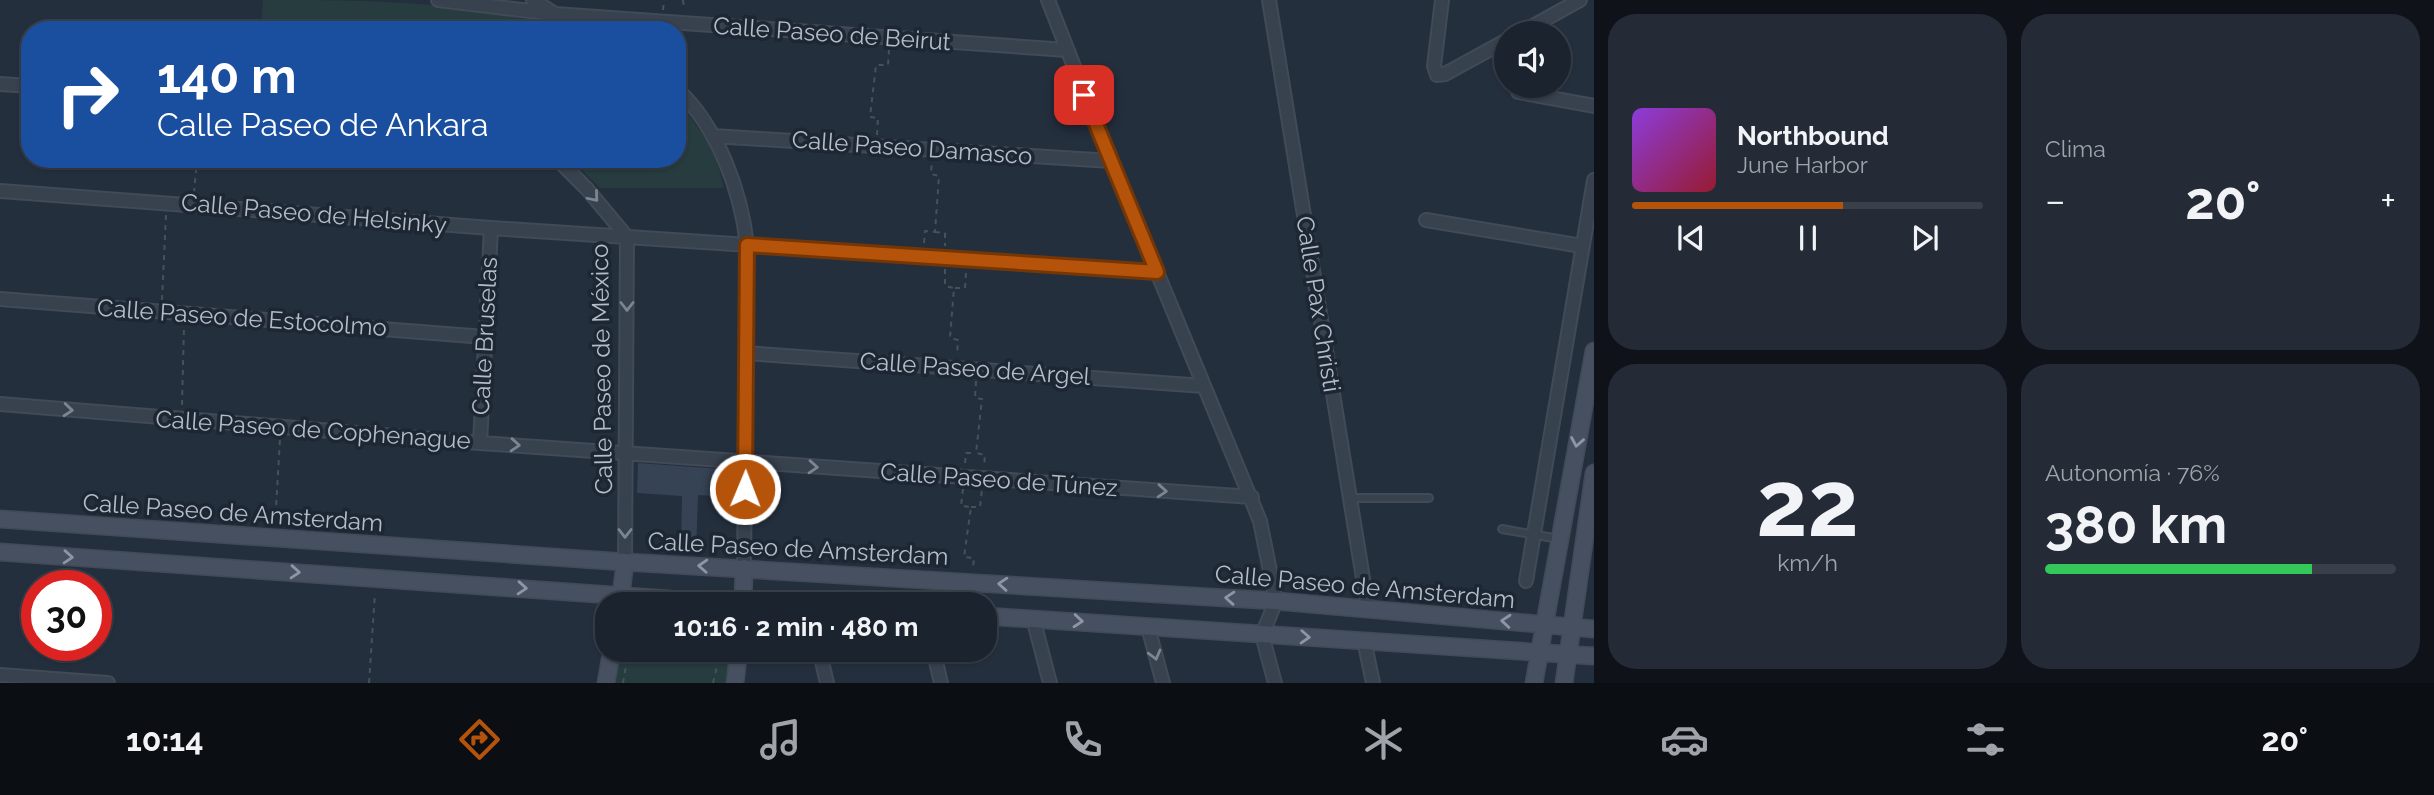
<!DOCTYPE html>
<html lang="es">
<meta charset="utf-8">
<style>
body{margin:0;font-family:Raleway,sans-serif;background:#242b36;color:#f1f3f6;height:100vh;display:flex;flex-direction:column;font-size:26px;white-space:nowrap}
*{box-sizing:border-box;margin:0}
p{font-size:23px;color:#a0a4aa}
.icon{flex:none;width:38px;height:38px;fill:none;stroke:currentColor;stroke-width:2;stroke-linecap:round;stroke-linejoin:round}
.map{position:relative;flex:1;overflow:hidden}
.sheet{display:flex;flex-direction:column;gap:14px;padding:14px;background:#0f1319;width:840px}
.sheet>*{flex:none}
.guide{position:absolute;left:21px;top:21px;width:665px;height:147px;border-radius:28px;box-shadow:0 2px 5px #0004,0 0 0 2px #39404a;background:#1a4fa0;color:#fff;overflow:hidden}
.tools{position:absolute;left:1494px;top:21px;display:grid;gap:14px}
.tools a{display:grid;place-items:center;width:77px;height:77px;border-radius:50%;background:#1b232e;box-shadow:0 2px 5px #0004,0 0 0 2px #39404a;font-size:35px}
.speed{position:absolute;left:21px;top:570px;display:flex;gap:14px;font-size:35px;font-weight:700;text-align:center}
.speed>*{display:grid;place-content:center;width:91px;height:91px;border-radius:50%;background:#1b232e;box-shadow:0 2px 5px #0004,0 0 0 2px #39404a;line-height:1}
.speed .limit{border:10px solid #d22;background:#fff;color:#111}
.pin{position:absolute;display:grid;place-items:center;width:60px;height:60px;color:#fff;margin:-30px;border-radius:14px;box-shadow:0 4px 10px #0006}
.me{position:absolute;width:77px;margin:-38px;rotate:1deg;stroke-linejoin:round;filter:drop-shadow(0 0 5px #0008)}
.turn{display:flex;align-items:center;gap:24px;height:147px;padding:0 21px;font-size:32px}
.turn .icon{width:91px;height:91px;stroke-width:2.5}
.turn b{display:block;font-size:49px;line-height:60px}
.big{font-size:52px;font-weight:700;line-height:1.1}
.sheet .tile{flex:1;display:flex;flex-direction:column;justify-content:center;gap:10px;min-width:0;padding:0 24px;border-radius:28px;background:#242b36}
.sheet .dial{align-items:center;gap:0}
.dial b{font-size:91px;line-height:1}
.song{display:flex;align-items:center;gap:21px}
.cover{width:84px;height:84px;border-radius:10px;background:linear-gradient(135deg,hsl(270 70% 55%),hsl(350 70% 35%))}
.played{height:7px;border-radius:4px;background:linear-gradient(90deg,#b45309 60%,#39404a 60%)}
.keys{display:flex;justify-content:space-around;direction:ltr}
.heat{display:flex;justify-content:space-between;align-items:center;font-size:38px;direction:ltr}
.charge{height:10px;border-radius:5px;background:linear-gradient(90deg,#34c759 76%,#39404a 0)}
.sheet .tiles{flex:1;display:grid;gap:14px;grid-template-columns:repeat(2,1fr)}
.trip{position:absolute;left:595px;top:592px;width:402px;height:70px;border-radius:28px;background:#1b232e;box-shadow:0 2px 5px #0004,0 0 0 2px #39404a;font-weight:700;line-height:70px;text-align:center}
.tabs{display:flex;height:112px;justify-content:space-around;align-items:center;background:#0b0e12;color:#a0a4aa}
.tabs .icon{width:49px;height:49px}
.tabs .on{color:#b45309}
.tabs b{font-size:32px;color:#f1f3f6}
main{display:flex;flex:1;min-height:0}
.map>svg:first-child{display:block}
</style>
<main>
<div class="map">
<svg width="1594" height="683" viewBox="0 0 1594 683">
<rect width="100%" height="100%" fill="#242f3e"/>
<path fill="#263c3f" d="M263,0C363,0 469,0 564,30H261Z
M677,99L714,150L724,188H600L571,159H677Z
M617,649H733L727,683H611Z"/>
<path fill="#364354" d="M638,463L735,470L732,497L698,495L696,552L681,551L682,496L637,493Z"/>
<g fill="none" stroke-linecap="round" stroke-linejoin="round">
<g stroke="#414a57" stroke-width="10">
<path id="lane" d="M1350,498H1429
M1502,529L1559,539"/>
</g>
<g stroke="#414a57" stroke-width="16">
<path id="street" d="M438,0L555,14L585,30
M533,0L555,14L1067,50
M1048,0L1111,161L1260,521L1276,601L1262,635L1275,683
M1269,0L1368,609
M1442,0L1434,66L1437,75L1445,74L1507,40
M1520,33L1580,0
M0,84L30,86
M677,89C718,127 741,191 747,245L744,568
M1518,92L1594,106
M713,136L1111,161
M557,159L587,189L627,237L625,562
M0,191L491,228L1157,272
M1426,220L1582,246
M0,299L485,337
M746,353L1204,386
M0,404L480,443L1252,497
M480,443L491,228
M1526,581L1594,180
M1033,618L1050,683
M1148,627L1163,683
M1364,640L1373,683
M819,649L827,683
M933,649L941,683
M0,675L108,683"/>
</g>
<g stroke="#414a57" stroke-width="19">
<path id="secondary" d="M0,519L625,562L1276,601L1594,629
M0,552L739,604
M620,604L625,562
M743,604L744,568
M985,616L1594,656
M606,683L612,649
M735,683L739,649
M1534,683L1594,351
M1564,683L1594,473"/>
</g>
<path stroke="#3f5557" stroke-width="2" stroke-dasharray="5 5" stroke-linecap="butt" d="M683,0L684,9
M663,10L664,0
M877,135L878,118L870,117L876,65H888L889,50
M194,193L197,159
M935,232L945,233V246
M924,243L925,231L935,232L939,176L931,174L932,161
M945,269V286L954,288L950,338L958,340L957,354
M955,288H965L966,273
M162,300L166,215
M976,381L975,398L982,399L976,453L985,455L984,466
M182,405L184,326
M965,463L966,453H975
M963,489L961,506L971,507L964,557L974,558L973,568
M971,507H980L982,489
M275,525L280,439
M369,683L375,593
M623,683L629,649
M713,683L721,649"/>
<use href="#lane" stroke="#38414e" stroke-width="6"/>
<use href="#street" stroke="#38414e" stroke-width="12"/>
<use href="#secondary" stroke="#465061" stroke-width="16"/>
</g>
<defs><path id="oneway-chevron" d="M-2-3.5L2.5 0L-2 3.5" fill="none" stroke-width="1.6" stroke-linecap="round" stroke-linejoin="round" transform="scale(1.75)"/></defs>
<g stroke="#7c8592">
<use href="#oneway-chevron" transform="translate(594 197) rotate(50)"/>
<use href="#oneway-chevron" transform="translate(627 306) rotate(90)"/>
<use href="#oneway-chevron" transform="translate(68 410) rotate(5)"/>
<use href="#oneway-chevron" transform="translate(515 445) rotate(4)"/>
<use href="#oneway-chevron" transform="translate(813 467) rotate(4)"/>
<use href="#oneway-chevron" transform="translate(1162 491) rotate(4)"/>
<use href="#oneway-chevron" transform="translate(625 533) rotate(90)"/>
<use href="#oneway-chevron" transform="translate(1155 655) rotate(75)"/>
</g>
<g stroke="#8e96a5">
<use href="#oneway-chevron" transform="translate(1577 442) rotate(100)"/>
<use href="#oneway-chevron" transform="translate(68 557) rotate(4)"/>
<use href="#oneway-chevron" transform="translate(703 566) rotate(-177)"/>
<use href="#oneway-chevron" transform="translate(295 572) rotate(4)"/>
<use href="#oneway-chevron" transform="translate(1003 584) rotate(-176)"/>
<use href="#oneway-chevron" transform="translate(522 588) rotate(4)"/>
<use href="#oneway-chevron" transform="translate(1230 598) rotate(-176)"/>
<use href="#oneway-chevron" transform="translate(1078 621) rotate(5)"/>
<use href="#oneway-chevron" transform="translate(1506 621) rotate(-175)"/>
<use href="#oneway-chevron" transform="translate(1305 637) rotate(3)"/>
</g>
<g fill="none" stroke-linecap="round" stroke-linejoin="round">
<g stroke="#753606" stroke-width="18">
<path id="route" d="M745,489L747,245L1157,272L1084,95"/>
</g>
<use href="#route" stroke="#b45309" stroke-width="12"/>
</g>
<g text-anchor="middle" stroke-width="7" stroke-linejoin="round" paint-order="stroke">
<g font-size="24" fill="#b4bcc9" stroke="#1d2633">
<text transform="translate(832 34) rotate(4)" y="8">Calle Paseo de Beirut</text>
<text transform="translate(912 148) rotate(4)" y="8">Calle Paseo Damasco</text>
<text transform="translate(314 214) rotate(5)" y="8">Calle Paseo de Helsinky</text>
<text transform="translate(1318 304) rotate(81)" y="8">Calle Pax Christi</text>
<text transform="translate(242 318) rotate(4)" y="8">Calle Paseo de Estocolmo</text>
<text transform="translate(485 336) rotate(-87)" y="8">Calle Bruselas</text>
<text transform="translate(602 369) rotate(-91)" y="8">Calle Paseo de México</text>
<text transform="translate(975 369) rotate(4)" y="8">Calle Paseo de Argel</text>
<text transform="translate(313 430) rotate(4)" y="8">Calle Paseo de Cophenague</text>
<text transform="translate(999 480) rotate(4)" y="8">Calle Paseo de Túnez</text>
<text transform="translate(233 513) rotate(4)" y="8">Calle Paseo de Amsterdam</text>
<text transform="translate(798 549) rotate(3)" y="8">Calle Paseo de Amsterdam</text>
<text transform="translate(1365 587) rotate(5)" y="8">Calle Paseo de Amsterdam</text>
</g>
</g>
</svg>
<div class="tools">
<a><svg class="icon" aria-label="sound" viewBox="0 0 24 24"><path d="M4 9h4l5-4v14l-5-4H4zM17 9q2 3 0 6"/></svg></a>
</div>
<div class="speed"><div class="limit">30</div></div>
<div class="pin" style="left:1084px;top:95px;background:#d93025"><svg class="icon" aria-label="arrive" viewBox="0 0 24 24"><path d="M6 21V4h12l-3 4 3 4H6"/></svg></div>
<svg class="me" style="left:745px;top:489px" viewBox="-20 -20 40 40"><circle r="17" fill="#b45309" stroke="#fff" stroke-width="3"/><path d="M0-11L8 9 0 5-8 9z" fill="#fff"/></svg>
<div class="trip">10:16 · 2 min · 480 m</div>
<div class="guide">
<div class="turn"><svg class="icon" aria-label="right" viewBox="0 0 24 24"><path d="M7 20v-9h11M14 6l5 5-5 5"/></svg><div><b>140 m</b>Calle Paseo de Ankara</div></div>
</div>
</div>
<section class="sheet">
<div class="tiles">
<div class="tile">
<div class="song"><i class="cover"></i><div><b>Northbound</b><p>June Harbor</p></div></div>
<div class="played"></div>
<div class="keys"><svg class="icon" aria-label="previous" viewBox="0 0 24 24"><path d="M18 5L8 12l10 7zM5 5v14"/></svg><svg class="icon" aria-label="pause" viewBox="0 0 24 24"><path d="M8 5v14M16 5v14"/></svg><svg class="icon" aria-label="next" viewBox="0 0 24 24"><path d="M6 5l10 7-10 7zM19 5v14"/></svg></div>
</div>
<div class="tile"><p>Clima</p>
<div class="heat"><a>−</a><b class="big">20°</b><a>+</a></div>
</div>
<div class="tile dial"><b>22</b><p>km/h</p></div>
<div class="tile"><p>Autonomía · 76%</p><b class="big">380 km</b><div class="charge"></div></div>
</div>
</section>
</main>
<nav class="tabs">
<b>10:14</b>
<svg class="icon on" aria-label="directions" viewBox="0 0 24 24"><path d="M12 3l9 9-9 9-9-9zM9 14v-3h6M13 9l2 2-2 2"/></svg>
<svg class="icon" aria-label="music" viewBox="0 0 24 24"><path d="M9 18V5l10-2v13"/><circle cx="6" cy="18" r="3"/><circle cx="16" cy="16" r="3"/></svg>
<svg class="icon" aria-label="phone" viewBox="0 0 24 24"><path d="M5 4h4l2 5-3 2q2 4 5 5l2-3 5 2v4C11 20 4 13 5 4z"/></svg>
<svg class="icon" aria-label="climate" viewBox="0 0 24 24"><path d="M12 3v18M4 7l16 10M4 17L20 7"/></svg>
<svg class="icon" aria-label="car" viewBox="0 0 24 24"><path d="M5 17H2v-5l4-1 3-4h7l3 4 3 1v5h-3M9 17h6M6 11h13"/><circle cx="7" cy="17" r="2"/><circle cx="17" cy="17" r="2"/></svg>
<svg class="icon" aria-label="filters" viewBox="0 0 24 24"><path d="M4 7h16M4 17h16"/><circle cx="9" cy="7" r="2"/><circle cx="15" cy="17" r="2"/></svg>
<b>20°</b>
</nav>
